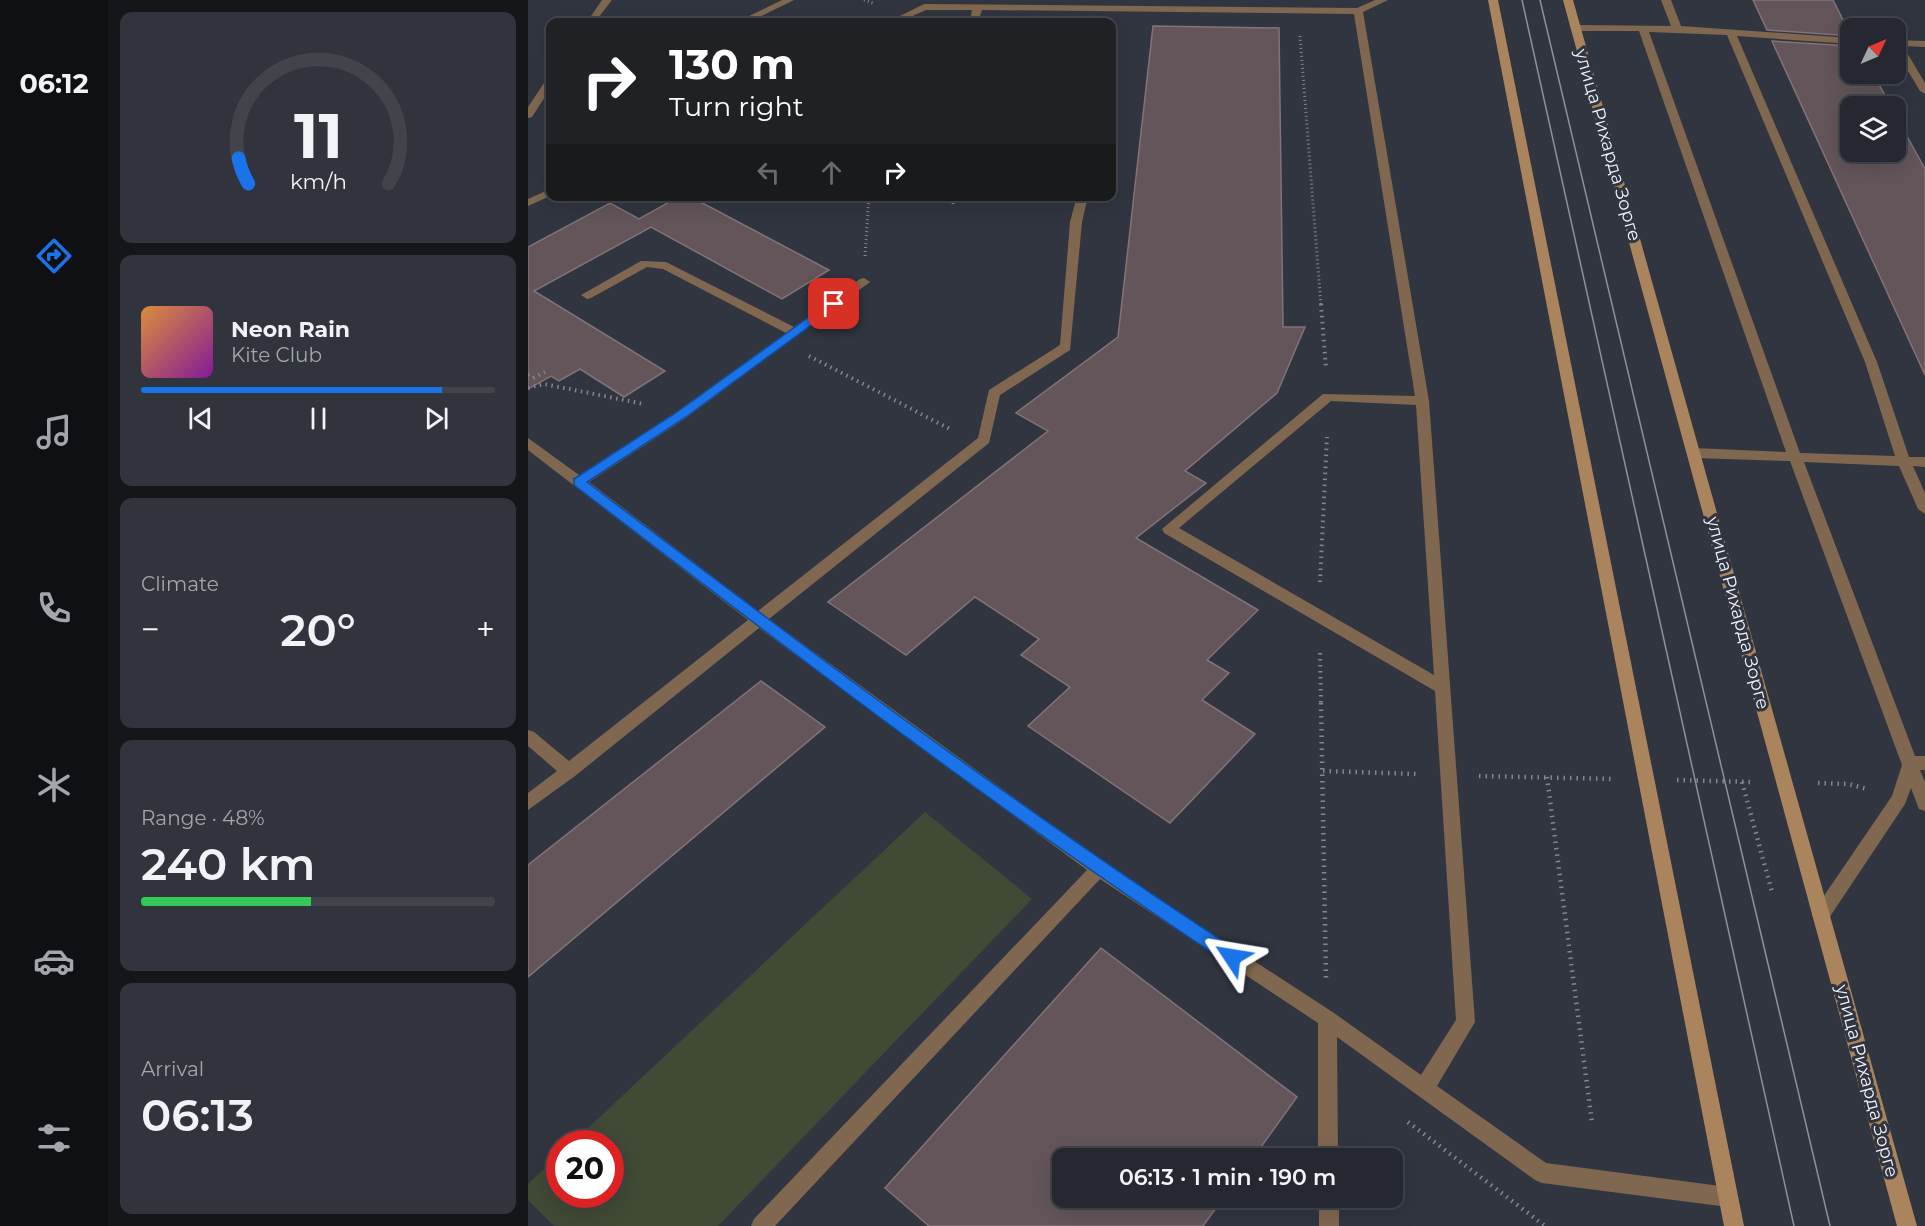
<!DOCTYPE html>
<meta charset="utf-8">
<style>
body{margin:0;font-family:Montserrat,sans-serif;background:#31343c;color:#f1f3f6;height:100vh;display:flex;flex-direction:column;font-size:22px;white-space:nowrap}
*{box-sizing:border-box;margin:0}
p{font-size:20px;color:#a3a6ab}
.icon{flex:none;width:33px;height:33px;fill:none;stroke:currentColor;stroke-width:2;stroke-linecap:round;stroke-linejoin:round}
.map{position:relative;flex:1;overflow:hidden}
.details{display:flex;flex-direction:column;gap:12px;padding:12px;background:#14161a;width:420px}
.details>*{flex:none}
.hud{position:absolute;left:18px;top:18px;width:570px;height:183px;border-radius:12px;box-shadow:0 6px 24px #0002,0 0 0 2px #42444c;background:#202124;color:#fff;overflow:hidden}
.needle{width:39px;rotate:46deg}
.controls{position:absolute;left:1312px;top:18px;display:grid;gap:12px}
.controls a{display:grid;place-items:center;width:66px;height:66px;border-radius:12px;background:#252830;box-shadow:0 6px 24px #0002,0 0 0 2px #42444c;font-size:30px}
.speed{position:absolute;left:18px;top:1130px;display:flex;gap:12px;font-size:30px;font-weight:700;text-align:center}
.speed>*{display:grid;place-content:center;width:78px;height:78px;border-radius:50%;background:#252830;box-shadow:0 6px 24px #0002,0 0 0 2px #42444c;line-height:1}
.speed .limit{border:9px solid #d22;background:#fff;color:#111}
.pin{position:absolute;display:grid;place-items:center;width:51px;height:51px;color:#fff;margin:-26px;border-radius:12px;box-shadow:0 3px 9px #0006}
.me{position:absolute;width:66px;margin:-33px;rotate:303deg;stroke-linejoin:round;filter:drop-shadow(0 0 4px #0008)}
.turn{display:flex;align-items:center;gap:21px;height:126px;padding:0 24px;font-size:27px}
.turn .icon{width:78px;height:78px;stroke-width:2.5}
.turn b{display:block;font-size:42px;line-height:51px}
.lanes{display:flex;align-items:center;height:57px;padding:0 24px;background:#0003;justify-content:center;gap:30px;direction:ltr}
.lanes .off{opacity:.35}
.big{font-size:45px;font-weight:600;line-height:1.1}
.details .tile{flex:1;display:flex;flex-direction:column;justify-content:center;gap:9px;min-width:0;padding:0 21px;border-radius:12px;background:#31343c}
.details .dial{align-items:center;gap:0}
.dial svg{height:156px;overflow:visible;fill:none;stroke:#42444c;stroke-width:7;stroke-linecap:round;text-anchor:middle}
.dial text{fill:#f1f3f6;stroke:none}
.song{display:flex;align-items:center;gap:18px}
.cover{width:72px;height:72px;border-radius:9px;background:linear-gradient(135deg,hsl(30 70% 55%),hsl(290 70% 35%))}
.played{height:6px;border-radius:3px;background:linear-gradient(90deg,#1a73e8 85%,#42444c 85%)}
.keys{display:flex;justify-content:space-around;direction:ltr}
.heat{display:flex;justify-content:space-between;align-items:center;font-size:33px;direction:ltr}
.charge{height:9px;border-radius:4px;background:linear-gradient(90deg,#34c759 48%,#42444c 0)}
.trip{position:absolute;left:524px;top:1148px;width:351px;height:60px;border-radius:12px;background:#252830;box-shadow:0 6px 24px #0002,0 0 0 2px #42444c;font-weight:600;line-height:60px;text-align:center}
main{display:flex;flex:1;min-height:0}
.dock{display:flex;flex-direction:column;width:108px;justify-content:space-around;align-items:center;background:#0f1013;color:#a3a6ab}
.dock .icon{width:42px;height:42px}
.dock .on{color:#1a73e8}
.dock b{font-size:27px;color:#f1f3f6}
.map>svg:first-child{display:block}
</style>
<main>
<nav class="dock">
<b>06:12</b>
<svg class="icon on" aria-label="directions" viewBox="0 0 24 24"><path d="M12 3l9 9-9 9-9-9zM9 14v-3h6M13 9l2 2-2 2"/></svg>
<svg class="icon" aria-label="music" viewBox="0 0 24 24"><path d="M9 18V5l10-2v13"/><circle cx="6" cy="18" r="3"/><circle cx="16" cy="16" r="3"/></svg>
<svg class="icon" aria-label="phone" viewBox="0 0 24 24"><path d="M5 4h4l2 5-3 2q2 4 5 5l2-3 5 2v4C11 20 4 13 5 4z"/></svg>
<svg class="icon" aria-label="climate" viewBox="0 0 24 24"><path d="M12 3v18M4 7l16 10M4 17L20 7"/></svg>
<svg class="icon" aria-label="car" viewBox="0 0 24 24"><path d="M5 17H2v-5l4-1 3-4h7l3 4 3 1v5h-3M9 17h6M6 11h13"/><circle cx="7" cy="17" r="2"/><circle cx="17" cy="17" r="2"/></svg>
<svg class="icon" aria-label="filters" viewBox="0 0 24 24"><path d="M4 7h16M4 17h16"/><circle cx="9" cy="7" r="2"/><circle cx="15" cy="17" r="2"/></svg>
</nav>
<section class="details">
<div class="tile dial"><svg viewBox="0 0 100 80">
<path d="M14 69A42 42 0 1 1 86 69"/>
<path d="M14 69A42 42 0 0 1 9 56" stroke="#1a73e8"/>
<text x="50" y="56" font-size="32" font-weight="700">11</text>
<text x="50" y="72" font-size="11">km/h</text>
</svg></div>
<div class="tile">
<div class="song"><i class="cover"></i><div><b>Neon Rain</b><p>Kite Club</p></div></div>
<div class="played"></div>
<div class="keys"><svg class="icon" aria-label="previous" viewBox="0 0 24 24"><path d="M18 5L8 12l10 7zM5 5v14"/></svg><svg class="icon" aria-label="pause" viewBox="0 0 24 24"><path d="M8 5v14M16 5v14"/></svg><svg class="icon" aria-label="next" viewBox="0 0 24 24"><path d="M6 5l10 7-10 7zM19 5v14"/></svg></div>
</div>
<div class="tile"><p>Climate</p>
<div class="heat"><a>−</a><b class="big">20°</b><a>+</a></div>
</div>
<div class="tile"><p>Range · 48%</p><b class="big">240 km</b><div class="charge"></div></div>
<div class="tile"><p>Arrival</p><b class="big">06:13</b></div>
</section>
<div class="map">
<svg width="1397" height="1226" viewBox="0 0 1397 1226">
<rect width="100%" height="100%" fill="#313540"/>
<path fill="#414a35" d="M397,812L504,899L190,1226H26L0,1200V1184L31,1155L32,1194H82V1143H44Z"/>
<path fill="#63555a" stroke="#837379" stroke-width="1.5" d="M1225,0H1305L1323,36L1239,30Z
M625,26L751,28L755,327H777L749,393L657,471L678,483L608,538L730,610L679,660L701,673L674,700L727,734L642,823L500,726L542,687L493,655L511,639L447,597L378,655L300,602L520,431L488,413L590,337Z
M1244,41L1323,46V74H1345L1363,106H1323V152H1368V116L1397,169V375Z
M152,196H160L182,207L301,270L254,299L123,227L6,291L137,371L96,397L52,369L31,381L23,376L0,389V247L82,203L111,219Z
M233,681L297,727L0,977V865Z
M573,948L769,1097L725,1158H534V1197H696L675,1226H401L357,1188Z"/>
<g fill="none" stroke-linecap="round" stroke-linejoin="round">
<path stroke="#848791" stroke-width="3" stroke-dasharray="1 3" stroke-linecap="butt" d="M336,0L347,4
M772,36L793,306
M425,204L427,196
M337,256L341,196"/>
<path stroke="#848791" stroke-width="4" stroke-dasharray="1.5 4.5" stroke-linecap="butt" d="M793,304L798,369
M281,356L424,430
M0,375L5,378L17,372
M0,388L16,384L116,404
M792,582L799,437
M792,653L793,705"/>
<path stroke="#848791" stroke-width="4.5" stroke-dasharray="1.5 5" stroke-linecap="butt" d="M793,703L798,978
M795,771L890,774
M951,776L1085,779
M1019,777L1064,1123
M1149,780L1223,782
M1214,782L1244,892
M1290,783L1320,784L1339,789
M880,1122L1017,1226"/>
<path fill="#806850" fill-rule="evenodd" d="M74,0H84L67,22H59Z
M254,0H266L221,22H209Z
M847,0H860L835,12L901,401L947,1022L909,1086L1018,1163L1200,1187L1207,1190L1210,1197L1207,1204L1200,1207L1014,1183L1007,1180L809,1037L810,1158H790V1023L572,879L247,1226H223L226,1219L559,870L231,628L47,776L0,810V793L29,771L0,746V730L6,732L41,761L220,620L0,450V438L51,475L148,412L258,333L135,269L119,267L63,298L59,299L53,295L113,261L138,262L266,327L332,279L336,278L342,282L158,418L61,482L230,611L450,438L461,390L532,345L542,222L549,196H560L554,222L542,350L472,395L461,443L241,619L577,864L806,1013L893,1075L928,1020L907,691L636,533L634,529L795,394L887,396L826,14L454,10L450,22H442L444,10H398L371,22H360L396,4L829,8ZM803,401L888,405L906,675L651,528Z
M1133,0H1143L1153,26L1323,38V44L1209,36L1349,362L1381,457H1397V467L1385,466L1397,493V514L1390,509L1371,466L1276,462L1387,756H1397V770H1392L1397,782V811L1391,809L1383,788L1377,804L1299,921L1293,923L1287,921L1284,915L1287,909L1364,796L1374,765L1262,461L1166,458L1159,453L1166,448L1258,452L1111,31H1047L1042,28L1047,25L1143,26ZM1121,32L1199,35L1337,362L1367,456L1272,453Z
M1368,40L1397,41V47L1375,46L1397,83V94L1392,91L1368,51Z
M22,79V89L4,117L0,118V107L18,80Z
M22,189V196L0,206V199Z
M791,1197H811V1226H791Z"/>
<path fill="#aa845c" fill-rule="evenodd" d="M960,0H970L1216,1226H1196Z
M1035,0H1045L1389,1226H1369Z"/>
<path stroke="#8e919a" stroke-width="1.5" d="M994,0L1266,1226
M1012,0L1302,1226"/>
</g>
<path fill="#1a73e8" stroke="#114b97" stroke-width="1.5" d="M303,301L312,304L158,417L59,482C272,644 486,805 710,951L712,957L710,962L704,964L698,962C473,813 259,649 46,485V479L149,412Z"/>
<g text-anchor="middle" stroke-width="6" stroke-linejoin="round" paint-order="stroke">
<g font-size="18" fill="#f1f3fb" stroke="#313540">
<text transform="translate(1080 145) rotate(74)" y="6">улица Рихарда Зорге</text>
<text transform="translate(1210 613) rotate(75)" y="6">улица Рихарда Зорге</text>
<text transform="translate(1339 1081) rotate(75)" y="6">улица Рихарда Зорге</text>
</g>
</g>
</svg>
<div class="controls">
<a><svg class="needle" viewBox="-14 -14 28 28"><path d="M0-13l5 13h-10z" fill="#e53935"/><path d="M0 13l5-13h-10z" fill="#a3a6ab"/></svg></a>
<a><svg class="icon" aria-label="layers" viewBox="0 0 24 24"><path d="M12 4l9 5-9 5-9-5zM3 14l9 5 9-5"/></svg></a>
</div>
<div class="speed"><div class="limit">20</div></div>
<div class="pin" style="left:306px;top:304px;background:#d93025"><svg class="icon" aria-label="arrive" viewBox="0 0 24 24"><path d="M6 21V4h12l-3 4 3 4H6"/></svg></div>
<svg class="me" style="left:704px;top:957px" viewBox="-20 -20 40 40"><path d="M0-17L14 15 0 8-14 15z" fill="#1a73e8" stroke="#fff" stroke-width="4"/></svg>
<div class="trip">06:13 · 1 min · 190 m</div>
<div class="hud">
<div class="turn"><svg class="icon" aria-label="right" viewBox="0 0 24 24"><path d="M7 20v-9h11M14 6l5 5-5 5"/></svg><div><b>130 m</b>Turn right</div></div>
<div class="lanes"><svg class="icon off" aria-label="left" viewBox="0 0 24 24"><path d="M17 20v-9H6M10 6l-5 5 5 5"/></svg><svg class="icon off" aria-label="ahead" viewBox="0 0 24 24"><path d="M12 20V5M6 11l6-6 6 6"/></svg><svg class="icon" aria-label="right" viewBox="0 0 24 24"><path d="M7 20v-9h11M14 6l5 5-5 5"/></svg></div>
</div>
</div>
</main>
